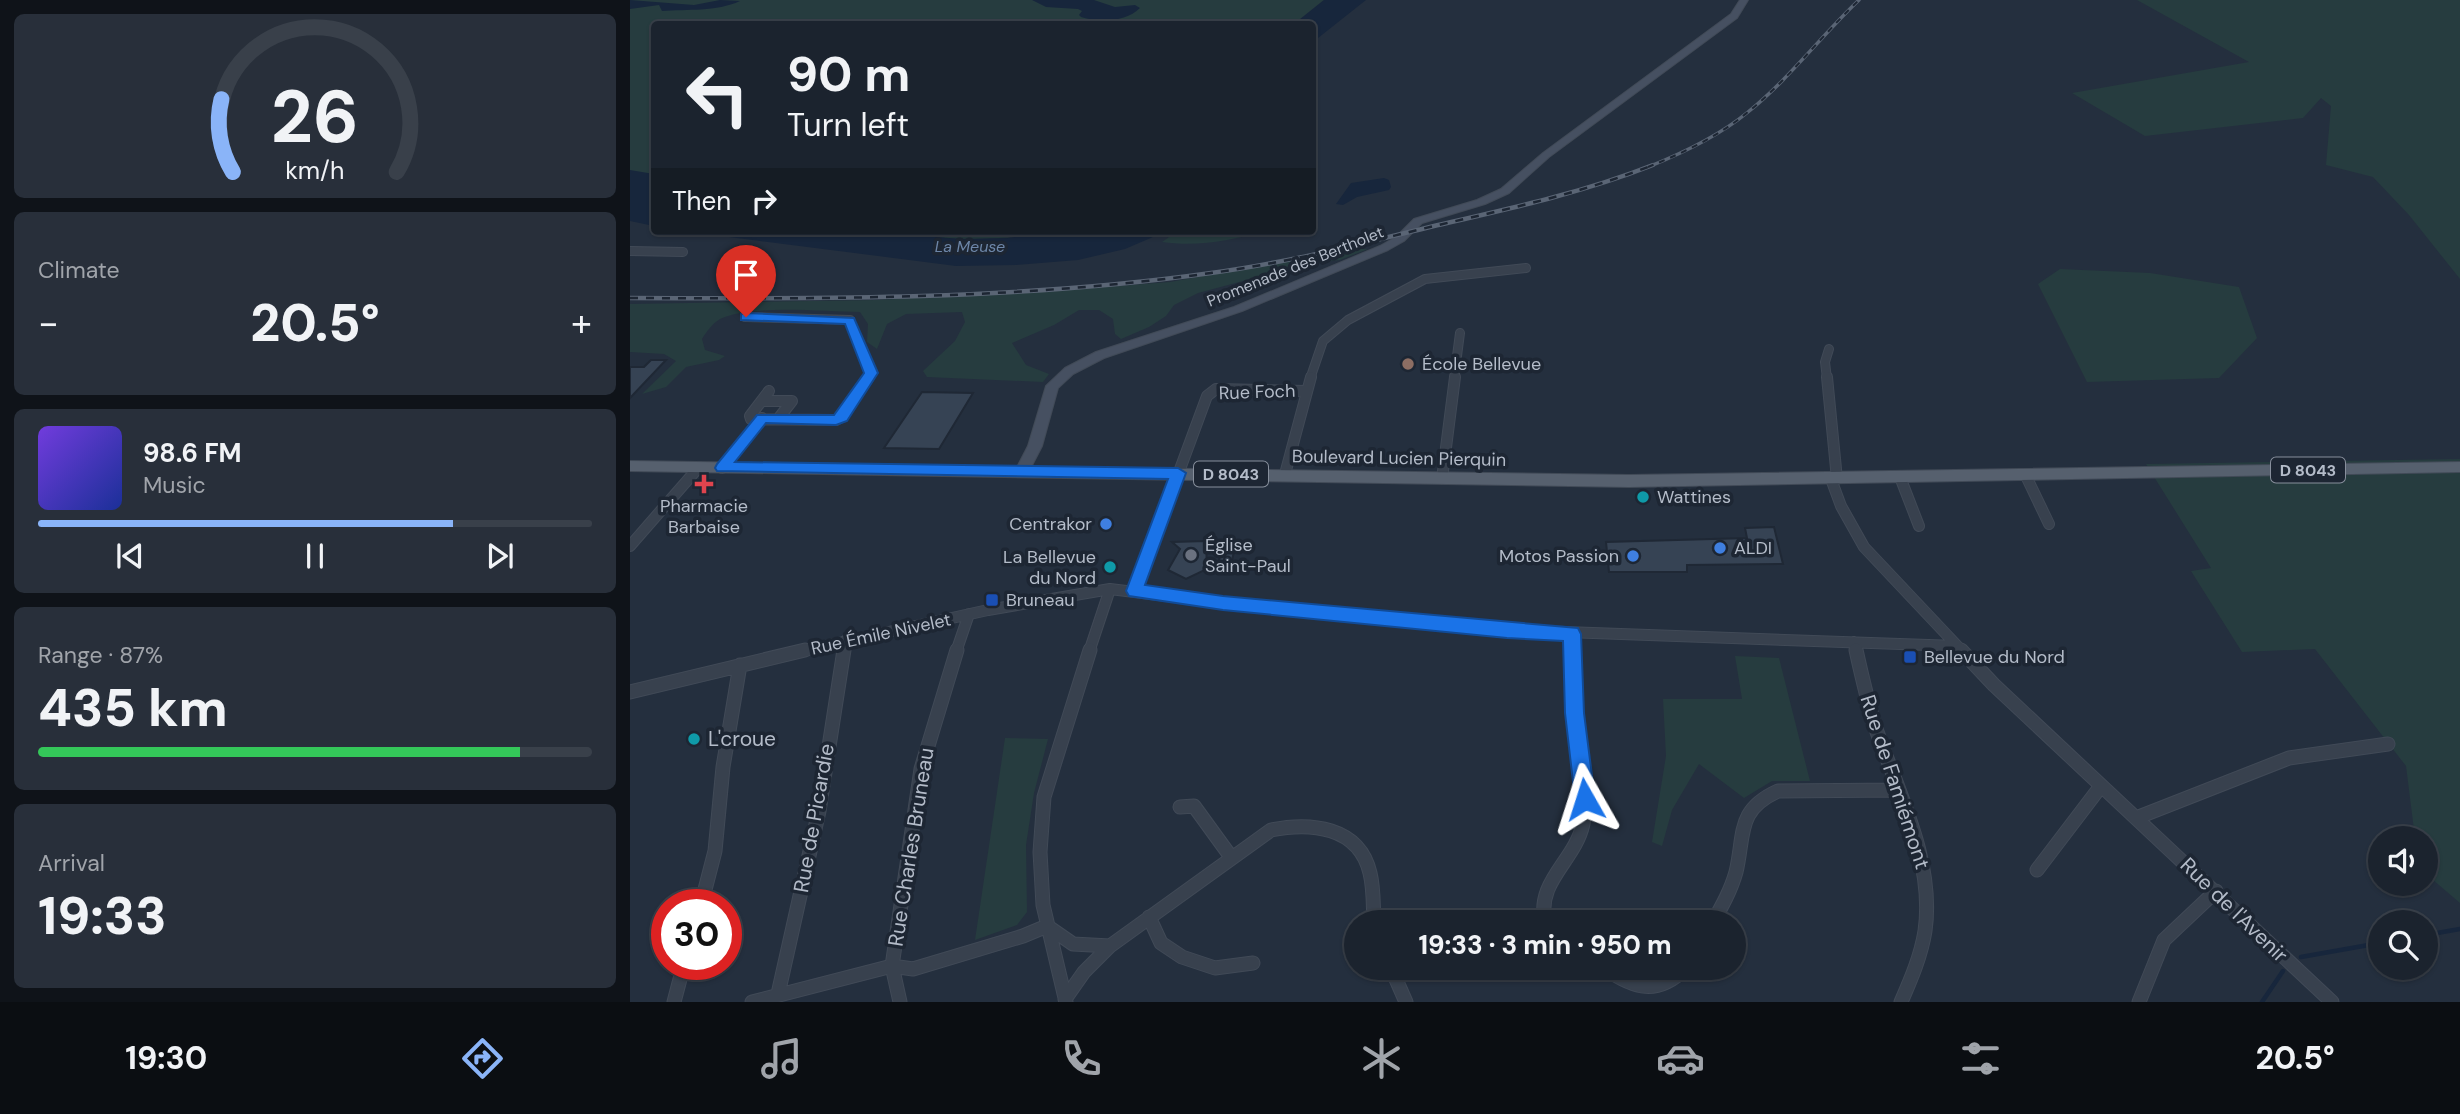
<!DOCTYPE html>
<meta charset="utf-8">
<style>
body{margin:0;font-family:"DM Sans",sans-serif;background:#282f3a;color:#f1f3f6;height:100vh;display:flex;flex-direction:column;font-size:26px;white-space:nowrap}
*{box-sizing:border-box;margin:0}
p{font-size:23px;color:#a0a4aa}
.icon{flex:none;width:38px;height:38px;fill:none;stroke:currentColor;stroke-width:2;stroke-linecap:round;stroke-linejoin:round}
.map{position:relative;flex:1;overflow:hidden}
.drawer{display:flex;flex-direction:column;gap:14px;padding:14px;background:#0f1319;width:630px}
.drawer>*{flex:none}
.banner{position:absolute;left:21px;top:21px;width:665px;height:214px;border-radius:7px;box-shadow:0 2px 5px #0004,0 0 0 2px #39404a;background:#1b232e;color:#f1f3f6;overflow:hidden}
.buttons{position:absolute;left:1738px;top:826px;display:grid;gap:14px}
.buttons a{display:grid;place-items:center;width:70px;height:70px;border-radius:50%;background:#1b232e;box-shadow:0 2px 5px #0004,0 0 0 2px #39404a;font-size:35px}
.speed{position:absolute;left:21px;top:889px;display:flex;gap:14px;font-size:35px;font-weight:700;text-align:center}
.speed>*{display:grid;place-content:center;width:91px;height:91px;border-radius:50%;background:#1b232e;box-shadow:0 2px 5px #0004,0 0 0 2px #39404a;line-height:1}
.speed .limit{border:10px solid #d22;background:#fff;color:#111}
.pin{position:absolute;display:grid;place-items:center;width:60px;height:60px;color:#fff;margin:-72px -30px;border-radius:50% 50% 50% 0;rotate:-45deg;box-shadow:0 0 7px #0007}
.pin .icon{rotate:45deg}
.me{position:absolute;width:77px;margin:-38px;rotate:354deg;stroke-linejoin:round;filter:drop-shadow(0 0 5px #0008)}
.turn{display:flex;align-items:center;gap:24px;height:147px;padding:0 21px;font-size:32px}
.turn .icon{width:91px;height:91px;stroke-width:2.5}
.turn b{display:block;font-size:49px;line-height:60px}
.then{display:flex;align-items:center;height:66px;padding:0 21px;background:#0003;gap:14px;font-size:26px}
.big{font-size:52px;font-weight:800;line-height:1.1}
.drawer .card{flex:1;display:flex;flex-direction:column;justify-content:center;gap:10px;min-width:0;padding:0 24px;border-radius:10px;background:#282f3a}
.drawer .dial{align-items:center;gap:0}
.dial svg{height:182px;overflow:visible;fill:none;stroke:#39404a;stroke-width:7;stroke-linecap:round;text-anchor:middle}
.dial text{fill:#f1f3f6;stroke:none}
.song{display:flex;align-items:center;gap:21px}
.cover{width:84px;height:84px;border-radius:10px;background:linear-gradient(135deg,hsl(260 70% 55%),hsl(230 70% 35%))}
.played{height:7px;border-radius:4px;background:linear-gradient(90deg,#8ab4f8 75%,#39404a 75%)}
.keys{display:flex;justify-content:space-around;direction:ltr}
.heat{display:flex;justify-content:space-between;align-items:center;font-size:38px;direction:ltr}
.charge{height:10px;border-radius:5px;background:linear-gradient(90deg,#34c759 87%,#39404a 0)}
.trip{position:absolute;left:714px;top:910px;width:402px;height:70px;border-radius:35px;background:#1b232e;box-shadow:0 2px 5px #0004,0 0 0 2px #39404a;font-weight:800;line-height:70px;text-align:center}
.tab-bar{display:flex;height:112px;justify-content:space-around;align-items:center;background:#0b0e12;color:#a0a4aa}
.tab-bar .icon{width:49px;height:49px}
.tab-bar .current{color:#8ab4f8}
.tab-bar b{font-size:32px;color:#f1f3f6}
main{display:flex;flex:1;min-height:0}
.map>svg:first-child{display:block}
</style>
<main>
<section class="drawer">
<div class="card dial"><svg viewBox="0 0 100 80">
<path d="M14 69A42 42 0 1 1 86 69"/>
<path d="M14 69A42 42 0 0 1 9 37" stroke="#8ab4f8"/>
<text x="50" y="56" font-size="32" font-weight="700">26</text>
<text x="50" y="72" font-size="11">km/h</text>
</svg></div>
<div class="card"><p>Climate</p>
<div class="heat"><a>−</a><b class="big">20.5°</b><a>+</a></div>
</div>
<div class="card">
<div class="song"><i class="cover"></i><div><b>98.6 FM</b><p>Music</p></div></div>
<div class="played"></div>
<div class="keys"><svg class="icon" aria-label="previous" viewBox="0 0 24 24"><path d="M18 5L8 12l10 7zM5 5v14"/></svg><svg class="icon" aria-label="pause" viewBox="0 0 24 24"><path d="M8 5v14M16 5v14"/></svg><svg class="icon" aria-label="next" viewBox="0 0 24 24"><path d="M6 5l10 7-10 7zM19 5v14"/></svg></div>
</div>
<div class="card"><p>Range · 87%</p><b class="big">435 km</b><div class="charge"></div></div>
<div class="card"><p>Arrival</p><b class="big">19:33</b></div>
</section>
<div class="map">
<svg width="1830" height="1002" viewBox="0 0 1830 1002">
<rect width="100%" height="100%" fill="#242f3e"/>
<path fill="#263c3f" d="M0,0H694L664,24H24V175L0,171Z
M1507,0H1830V279L1779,215L1743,177L1696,165L1701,106L1691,98L1673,118L1515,136L1442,93L1619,62Z
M271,231H423C372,240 322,243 271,231Z
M548,231H634C600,241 567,247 532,242Z
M721,249H738L710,260L678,264L655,272L644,281H613L568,293L544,305L536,316L519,327L491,339L485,334L483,319L469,310H449L424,325L382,343L396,365L419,374L413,382L297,377L293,371L325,341L335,322L332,312L276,314L257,324L247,349L237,342L238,324L230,312C194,312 121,304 90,319C82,324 77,331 72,339L75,350L95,356L89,360L56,367L36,387L12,394L46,361L34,354L0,352V304L245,300L423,291L540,282Z
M1430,269L1520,273L1609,287L1627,338L1589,378L1457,382L1408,284Z
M1830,459V903L1796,874V838H1785L1776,766L1685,649L1612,652L1561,571L1581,568L1516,464Z
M1105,656L1149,658L1180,781H1142L1114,798L1069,764L1042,810L1032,846L1022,842L1036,756L1033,699H1112Z
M375,738L418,739L404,793L396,845L397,912L387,925L345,940Z"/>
<path fill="#17263c" d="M0,0L64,5L90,0L110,1C86,12 58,9 32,11L29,5L0,9Z
M402,0H464L485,7L505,5L510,8C496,22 470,23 451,17L449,15L452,11L448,9L416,7Z
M694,0H736L683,42L682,24H664Z
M0,170L24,174V226L0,221Z
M754,178L759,180L761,187L759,190L727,197L713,205L706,204L721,183Z
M53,231H272L293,236L332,239L378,238L423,231H537L495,249L448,260L386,265L326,266Z"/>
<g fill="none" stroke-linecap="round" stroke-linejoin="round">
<path stroke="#17263c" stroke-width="4.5" d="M1796,935L1830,929
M1671,957L1750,943
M1632,1002L1653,971"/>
</g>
<path fill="#364354" stroke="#1f2835" stroke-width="2" d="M21,360H36L0,398V367H14Z
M292,392L343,393L309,449L254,448Z
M1144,527L1153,564L1057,565V572H979L976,542L1117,538L1115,528Z
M594,540H607L599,572L590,573L591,568H587Z
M576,541L577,569L556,579L538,570L550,549L542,542Z"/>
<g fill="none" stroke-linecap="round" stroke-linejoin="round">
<g stroke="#414a57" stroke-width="10">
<path id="street-far2" d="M0,251L53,252
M115,317L220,320L241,374L237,379
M680,379L693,341L718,320L795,279L896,268
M824,379L830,333
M1197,379L1195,362L1199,349"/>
</g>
<g stroke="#414a57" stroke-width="12">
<path id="street-far1" d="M1197,377L1207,479
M139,391L120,416L121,419L206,420L211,417L239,377
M132,401H162L148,419
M92,468L132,418
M655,474L681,377
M1396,476L1419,524
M1270,477L1289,526
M812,479L825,377
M1201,479L1211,506L1234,547L1333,652
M0,546L69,467
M505,591L577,396L586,389L676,391
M942,634V652
M1224,642L1227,652
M168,652L358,610L480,589L593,603L877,630L1327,646
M213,652L215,641
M326,652L339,614
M459,652L480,589"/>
</g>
<g stroke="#414a57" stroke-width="15">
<path id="street" d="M1226,650C1232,677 1238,703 1246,729C1268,792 1305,862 1295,931C1291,956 1281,979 1271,1002
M1331,650L1364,685L1702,1002
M0,692L175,650
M550,807L564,806L601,857
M1506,818L1659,758L1758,744
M1407,870L1471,786
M71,905L85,851L93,767L110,665
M519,917L531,943L552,957L585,968L623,963
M915,922C906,881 945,861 953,824C959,791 950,759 946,727C943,701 943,676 942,650
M1083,922C1092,906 1101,890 1106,872C1115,834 1106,810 1148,791L1267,790
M761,968L776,1002
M974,968C1005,989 1027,996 1056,968
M148,994L189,811L214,650
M435,999L454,972L480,946
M44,1002L54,964
M122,1002L262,966L283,969L393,936L417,926L443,944L480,946L641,830C680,822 729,826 740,873C744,889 743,906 744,922
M270,1002L262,966L291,769L327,650
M436,1002L413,905L410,852L414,797L460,650
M1509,1002L1534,940L1586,891"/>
</g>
<g stroke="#414a57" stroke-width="2">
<path id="secondary" d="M1110,0H1118L1107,18L919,157L879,193L855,204L792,223L774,241L758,250L612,311L474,358L443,374L428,388L412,446L398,473L396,476H386L384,473L398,446L416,386L435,368L466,352L604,307L750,246L766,237L784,219L847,200L871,189L913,153L1101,14Z"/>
</g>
<g stroke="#414a57" stroke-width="2">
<path id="primary" d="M0,461L999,475L1830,462V472L999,487L0,471Z"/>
</g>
<use href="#street-far2" stroke="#38414e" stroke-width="8"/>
<use href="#street-far1" stroke="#38414e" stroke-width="10"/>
<use href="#street" stroke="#38414e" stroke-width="13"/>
<use href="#secondary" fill="#465061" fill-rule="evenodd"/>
<use href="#primary" fill="#56606e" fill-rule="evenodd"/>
<g stroke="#5a6575" stroke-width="3.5">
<path id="rail-far1" d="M1018,167C1053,153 1089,136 1118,112C1159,79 1191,36 1229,0"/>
</g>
<g stroke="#5a6575" stroke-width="4.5">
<path id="rail" d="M0,298C194,299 389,300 581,273C656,263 730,244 804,226C878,209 952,193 1023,165"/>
</g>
<use href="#rail-far1" stroke="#1d2633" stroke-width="2" stroke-dasharray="6" stroke-linecap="butt"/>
<use href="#rail" stroke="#1d2633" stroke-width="2.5" stroke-dasharray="8" stroke-linecap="butt"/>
</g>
<path fill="#1a73e8" stroke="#114b97" stroke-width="2" d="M116,313L224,318L248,373L217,421L206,425L136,423L105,462L548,468L556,473L515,585L593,596L948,628L951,634L954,713L965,799L962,806L955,809L948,806L945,799L935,713L933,641L877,638L593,610L499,596L496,591L538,479L87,471L85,468L87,464L127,415H204L234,373L215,324L111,320V314Z"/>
<circle fill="#8d6e63" stroke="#1d2633" stroke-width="2.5" cx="778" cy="364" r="7"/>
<path fill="#e0444e" stroke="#1d2633" stroke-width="2.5" d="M70.5 473.5h7v7h7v7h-7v7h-7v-7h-7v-7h7z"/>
<g fill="#0f9aa8" stroke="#1d2633" stroke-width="2.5">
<circle cx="1013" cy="497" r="7"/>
<circle cx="480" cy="567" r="7"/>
<circle cx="64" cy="739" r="7"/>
</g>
<g fill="#3f7fe0" stroke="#1d2633" stroke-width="2.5">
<circle cx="476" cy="524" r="7"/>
<circle cx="1090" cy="548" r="7"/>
<circle cx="1003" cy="556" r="7"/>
</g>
<circle fill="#6b7280" stroke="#1d2633" stroke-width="2.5" cx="561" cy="555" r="7"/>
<g fill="#1a4fb4" stroke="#1d2633" stroke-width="2.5">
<rect x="355" y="593" width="14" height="14" rx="3.5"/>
<rect x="1273" y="650" width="14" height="14" rx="3.5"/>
</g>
<g text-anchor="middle" stroke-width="7" stroke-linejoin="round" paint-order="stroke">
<g font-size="16" font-style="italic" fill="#6d86a8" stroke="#1d2633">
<text x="340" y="252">La Meuse</text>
</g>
<g font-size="16" fill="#b4bcc9" stroke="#1d2633">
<text transform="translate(665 266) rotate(-22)" y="6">Promenade des Bertholet</text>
</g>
<g fill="#1d2633" stroke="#878f9c" stroke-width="2">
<rect x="1641" y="457.5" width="74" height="25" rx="5"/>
<rect x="564" y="461.5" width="74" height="25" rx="5"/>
</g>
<g font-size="16" font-weight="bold" fill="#b4bcc9">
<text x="1678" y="476">D 8043</text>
<text x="601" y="480">D 8043</text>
</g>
<g font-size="18" fill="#b4bcc9" stroke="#1d2633" text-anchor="start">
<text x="792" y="370">École Bellevue</text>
<text x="1027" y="503">Wattines</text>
<text x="74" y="512" text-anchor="middle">Pharmacie<tspan x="74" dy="21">Barbaise</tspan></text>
<text x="462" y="530" text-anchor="end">Centrakor</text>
<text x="575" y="551">Église<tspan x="575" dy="21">Saint-Paul</tspan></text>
<text x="1104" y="554">ALDI</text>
<text x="989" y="562" text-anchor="end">Motos Passion</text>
<text x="466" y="563" text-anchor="end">La Bellevue<tspan x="466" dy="21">du Nord</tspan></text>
<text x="376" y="606">Bruneau</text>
<text x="1294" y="663">Bellevue du Nord</text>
</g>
<g font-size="18" fill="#b4bcc9" stroke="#1d2633">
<text transform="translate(627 392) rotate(-2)" y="6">Rue Foch</text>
<text transform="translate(769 458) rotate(1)" y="6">Boulevard Lucien Pierquin</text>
<text transform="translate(251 634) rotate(-12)" y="6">Rue Émile Nivelet</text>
</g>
<g font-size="21" fill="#b4bcc9" stroke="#1d2633" text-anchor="start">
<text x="78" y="746">L'croue</text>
</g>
<g font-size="21" fill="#b4bcc9" stroke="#1d2633">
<text transform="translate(1265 782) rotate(72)" y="7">Rue de Famiémont</text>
<text transform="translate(184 818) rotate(-80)" y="7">Rue de Picardie</text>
<text transform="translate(281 847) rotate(-81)" y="7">Rue Charles Bruneau</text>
<text transform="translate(1604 910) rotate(44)" y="7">Rue de l'Avenir</text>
</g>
</g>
</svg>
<div class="buttons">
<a><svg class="icon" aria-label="sound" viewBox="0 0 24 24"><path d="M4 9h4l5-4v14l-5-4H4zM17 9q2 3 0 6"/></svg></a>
<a><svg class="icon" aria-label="search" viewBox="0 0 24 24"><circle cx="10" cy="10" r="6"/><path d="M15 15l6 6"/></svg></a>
</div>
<div class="speed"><div class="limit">30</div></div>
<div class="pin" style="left:116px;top:317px;background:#d93025"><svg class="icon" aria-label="arrive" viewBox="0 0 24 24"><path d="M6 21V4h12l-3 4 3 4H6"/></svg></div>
<svg class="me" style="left:955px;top:799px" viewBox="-20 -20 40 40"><path d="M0-17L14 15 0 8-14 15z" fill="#1a73e8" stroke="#fff" stroke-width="4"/></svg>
<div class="trip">19:33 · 3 min · 950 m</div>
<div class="banner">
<div class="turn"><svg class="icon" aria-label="left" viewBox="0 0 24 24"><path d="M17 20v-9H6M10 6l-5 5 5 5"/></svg><div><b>90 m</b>Turn left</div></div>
<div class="then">Then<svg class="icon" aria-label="right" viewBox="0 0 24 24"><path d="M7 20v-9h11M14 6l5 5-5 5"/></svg></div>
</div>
</div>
</main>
<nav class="tab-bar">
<b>19:30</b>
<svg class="icon current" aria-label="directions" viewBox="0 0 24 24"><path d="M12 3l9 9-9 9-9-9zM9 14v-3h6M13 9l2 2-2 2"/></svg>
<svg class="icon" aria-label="music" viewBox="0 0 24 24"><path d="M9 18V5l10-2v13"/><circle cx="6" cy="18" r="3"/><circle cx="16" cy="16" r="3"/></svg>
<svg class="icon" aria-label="phone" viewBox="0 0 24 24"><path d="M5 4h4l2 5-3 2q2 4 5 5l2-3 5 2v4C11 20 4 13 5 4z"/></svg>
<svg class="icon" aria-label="climate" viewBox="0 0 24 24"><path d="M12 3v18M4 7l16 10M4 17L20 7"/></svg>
<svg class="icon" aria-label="car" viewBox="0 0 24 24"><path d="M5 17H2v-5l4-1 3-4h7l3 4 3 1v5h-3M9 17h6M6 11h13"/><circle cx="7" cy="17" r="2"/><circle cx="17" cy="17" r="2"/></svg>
<svg class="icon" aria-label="filters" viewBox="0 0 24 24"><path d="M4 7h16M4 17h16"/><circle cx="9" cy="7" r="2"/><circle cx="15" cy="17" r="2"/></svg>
<b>20.5°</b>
</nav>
